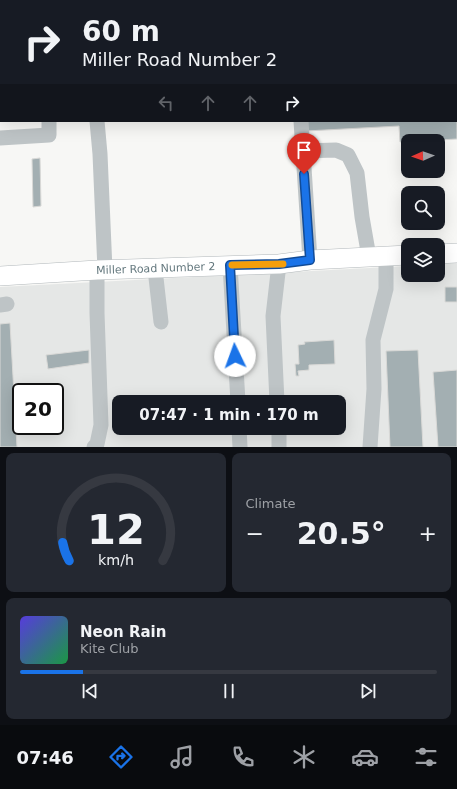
<!DOCTYPE html>
<meta charset="utf-8">
<style>
body{margin:0;font-family:"DejaVu Sans",sans-serif;background:#242831;color:#f1f3f6;height:100vh;display:flex;flex-direction:column;font-size:15px;white-space:nowrap}
*{box-sizing:border-box;margin:0}
p{font-size:13px;color:#9ea1a6}
.icon{flex:none;width:22px;height:22px;fill:none;stroke:currentColor;stroke-width:2;stroke-linecap:round;stroke-linejoin:round}
.map{position:relative;height:447px;overflow:hidden}
.sheet{display:flex;flex-direction:column;gap:6px;padding:6px;background:#0d0f14;flex:1}
.sheet>*{flex:none}
.top-card{position:absolute;left:0px;top:0px;width:457px;height:122px;box-shadow:0 4px 16px #0002;background:#171b24;color:#f1f3f6;overflow:hidden}
.needle{width:26px;rotate:268deg}
.tools{position:absolute;left:401px;top:134px;display:grid;gap:8px}
.tools a{display:grid;place-items:center;width:44px;height:44px;border-radius:8px;background:#171b24;box-shadow:0 4px 16px #0002;font-size:20px}
.speed{position:absolute;left:12px;top:383px;display:flex;gap:8px;font-size:20px;font-weight:700;text-align:center}
.speed>*{display:grid;place-content:center;width:52px;height:52px;border-radius:50%;background:#171b24;box-shadow:0 4px 16px #0002;line-height:1}
.speed .limit{border:2px solid #111;border-radius:6px;background:#fff;color:#111}
.pin{position:absolute;display:grid;place-items:center;width:34px;height:34px;color:#fff;margin:-41px -17px;border-radius:50% 50% 50% 0;rotate:-45deg;box-shadow:0 0 4px #0007}
.pin .icon{rotate:45deg}
.me{position:absolute;width:44px;margin:-22px;rotate:357deg;stroke-linejoin:round;filter:drop-shadow(0 0 3px #0008)}
.turn{display:flex;align-items:center;gap:14px;height:84px;padding:0 16px;font-size:18px}
.turn .icon{width:52px;height:52px;stroke-width:2.5}
.turn b{display:block;font-size:28px;line-height:34px}
.lanes{display:flex;align-items:center;height:38px;padding:0 16px;background:#0003;justify-content:center;gap:20px;direction:ltr}
.lanes .off{opacity:.35}
.big{font-size:30px;font-weight:800;line-height:1.1}
.sheet .tile{flex:1;display:flex;flex-direction:column;justify-content:center;gap:6px;min-width:0;padding:0 14px;border-radius:8px;background:#242831}
.sheet .dial{align-items:center;gap:0}
.dial svg{height:104px;overflow:visible;fill:none;stroke:#363941;stroke-width:7;stroke-linecap:round;text-anchor:middle}
.dial text{fill:#f1f3f6;stroke:none}
.song{display:flex;align-items:center;gap:12px}
.cover{width:48px;height:48px;border-radius:6px;background:linear-gradient(135deg,hsl(250 70% 55%),hsl(140 70% 35%))}
.played{height:4px;border-radius:2px;background:linear-gradient(90deg,#1a73e8 15%,#363941 15%)}
.keys{display:flex;justify-content:space-around;direction:ltr}
.heat{display:flex;justify-content:space-between;align-items:center;font-size:22px;direction:ltr}
.sheet .tiles{flex:1;display:grid;gap:6px;grid-template-columns:1fr 1fr}
.tile:last-child{grid-column:span 2}
.trip{position:absolute;left:112px;top:395px;width:234px;height:40px;border-radius:8px;background:#171b24;box-shadow:0 4px 16px #0002;font-weight:800;line-height:40px;text-align:center}
.menu{display:flex;height:64px;justify-content:space-around;align-items:center;background:#090b0e;color:#9ea1a6}
.menu .icon{width:28px;height:28px}
.menu .selected{color:#1a73e8}
.menu b{font-size:18px;color:#f1f3f6}
.map>svg:first-child{display:block}
</style>
<div class="map">
<svg width="457" height="447" viewBox="0 0 457 447">
<rect width="100%" height="100%" fill="#f7f7f5"/>
<path fill="#e5e7e6" fill-rule="evenodd" d="M457,263V447H0V287L408,266V275H438V264ZM21,392H55V426H21ZM119,402H339V428H119Z"/>
<g fill="none" stroke-linecap="round" stroke-linejoin="round">
<path stroke="#b5c4c6" stroke-width="3" d="M451,0V1
M456,26L457,27"/>
</g>
<path fill="#a3afb2" stroke="#d9d9d7" d="M0,0H67V1H1L0,32Z
M354,0H400V1H354Z
M305,121H457V139L400,142L399,126L306,131Z
M40,158L41,206L33,207L32,159Z
M445,287H457V302H445Z
M10,323L17,447H0V324Z
M334,340L335,364L309,365V370L298,371L299,376H296L295,364H299L298,345L305,344L304,342Z
M89,350V363L48,369L46,355Z
M418,350L423,447H390L386,351Z
M457,370V447H438L433,372Z"/>
<g fill="none" stroke-linecap="round" stroke-linejoin="round">
<g stroke="#b2b8bb" stroke-width="20">
<g id="major">
<path d="M438,254L457,253"/>
<path id="s1" d="M0,276L97,270L279,264L310,260L408,255"/>
</g>
</g>
<path stroke="#bec4c6" stroke-width="15" d="M85,0V1
M294,0V1
M97,121L100,154L105,270
M301,121L310,260
M0,138L49,135V121
M302,151L336,150L348,155L357,173L362,217L369,257
M230,265L238,402
M155,269L161,322
M0,305L7,304
M277,402L273,316L279,264
M239,428L240,447
M279,428V447
M94,447L97,444L101,425L97,313V270
M370,447L374,389L373,340L386,289V256"/>
<use href="#major" stroke="#fff" stroke-width="19"/>
</g>
<g fill="none" stroke-linecap="round" stroke-linejoin="round">
<g stroke="#114b97" stroke-width="10">
<path id="route" d="M235,356L230,265L279,264L310,260L304,174"/>
</g>
<use href="#route" stroke="#1a73e8" stroke-width="7"/>
<path stroke="#f59e0b" stroke-width="7" d="M232,265L283,264"/>
</g>
<g text-anchor="middle" stroke-width="4" stroke-linejoin="round" paint-order="stroke">
<g font-size="11" fill="#64787e" stroke="#fff">
<text dy="4" stroke="none"><textPath href="#s1" startOffset="156">Miller Road Number 2</textPath></text>
</g>
</g>
</svg>
<div class="tools">
<a><svg class="needle" viewBox="-14 -14 28 28"><path d="M0-13l5 13h-10z" fill="#e53935"/><path d="M0 13l5-13h-10z" fill="#9ea1a6"/></svg></a>
<a><svg class="icon" aria-label="search" viewBox="0 0 24 24"><circle cx="10" cy="10" r="6"/><path d="M15 15l6 6"/></svg></a>
<a><svg class="icon" aria-label="layers" viewBox="0 0 24 24"><path d="M12 4l9 5-9 5-9-5zM3 14l9 5 9-5"/></svg></a>
</div>
<div class="speed"><div class="limit">20</div></div>
<div class="pin" style="left:304px;top:174px;background:#d93025"><svg class="icon" aria-label="arrive" viewBox="0 0 24 24"><path d="M6 21V4h12l-3 4 3 4H6"/></svg></div>
<svg class="me" style="left:235px;top:356px" viewBox="-20 -20 40 40"><circle r="19" fill="#fff"/><path d="M0-13L10 11 0 6-10 11z" fill="#1a73e8"/></svg>
<div class="trip">07:47 · 1 min · 170 m</div>
<div class="top-card">
<div class="turn"><svg class="icon" aria-label="right" viewBox="0 0 24 24"><path d="M7 20v-9h11M14 6l5 5-5 5"/></svg><div><b>60 m</b>Miller Road Number 2</div></div>
<div class="lanes"><svg class="icon off" aria-label="left" viewBox="0 0 24 24"><path d="M17 20v-9H6M10 6l-5 5 5 5"/></svg><svg class="icon off" aria-label="ahead" viewBox="0 0 24 24"><path d="M12 20V5M6 11l6-6 6 6"/></svg><svg class="icon off" aria-label="ahead" viewBox="0 0 24 24"><path d="M12 20V5M6 11l6-6 6 6"/></svg><svg class="icon" aria-label="right" viewBox="0 0 24 24"><path d="M7 20v-9h11M14 6l5 5-5 5"/></svg></div>
</div>
</div>
<section class="sheet">
<div class="tiles">
<div class="tile dial"><svg viewBox="0 0 100 80">
<path d="M14 69A42 42 0 1 1 86 69"/>
<path d="M14 69A42 42 0 0 1 9 55" stroke="#1a73e8"/>
<text x="50" y="56" font-size="32" font-weight="700">12</text>
<text x="50" y="72" font-size="11">km/h</text>
</svg></div>
<div class="tile"><p>Climate</p>
<div class="heat"><a>−</a><b class="big">20.5°</b><a>+</a></div>
</div>
<div class="tile">
<div class="song"><i class="cover"></i><div><b>Neon Rain</b><p>Kite Club</p></div></div>
<div class="played"></div>
<div class="keys"><svg class="icon" aria-label="previous" viewBox="0 0 24 24"><path d="M18 5L8 12l10 7zM5 5v14"/></svg><svg class="icon" aria-label="pause" viewBox="0 0 24 24"><path d="M8 5v14M16 5v14"/></svg><svg class="icon" aria-label="next" viewBox="0 0 24 24"><path d="M6 5l10 7-10 7zM19 5v14"/></svg></div>
</div>
</div>
</section>
<nav class="menu">
<b>07:46</b>
<svg class="icon selected" aria-label="directions" viewBox="0 0 24 24"><path d="M12 3l9 9-9 9-9-9zM9 14v-3h6M13 9l2 2-2 2"/></svg>
<svg class="icon" aria-label="music" viewBox="0 0 24 24"><path d="M9 18V5l10-2v13"/><circle cx="6" cy="18" r="3"/><circle cx="16" cy="16" r="3"/></svg>
<svg class="icon" aria-label="phone" viewBox="0 0 24 24"><path d="M5 4h4l2 5-3 2q2 4 5 5l2-3 5 2v4C11 20 4 13 5 4z"/></svg>
<svg class="icon" aria-label="climate" viewBox="0 0 24 24"><path d="M12 3v18M4 7l16 10M4 17L20 7"/></svg>
<svg class="icon" aria-label="car" viewBox="0 0 24 24"><path d="M5 17H2v-5l4-1 3-4h7l3 4 3 1v5h-3M9 17h6M6 11h13"/><circle cx="7" cy="17" r="2"/><circle cx="17" cy="17" r="2"/></svg>
<svg class="icon" aria-label="filters" viewBox="0 0 24 24"><path d="M4 7h16M4 17h16"/><circle cx="9" cy="7" r="2"/><circle cx="15" cy="17" r="2"/></svg>
</nav>
